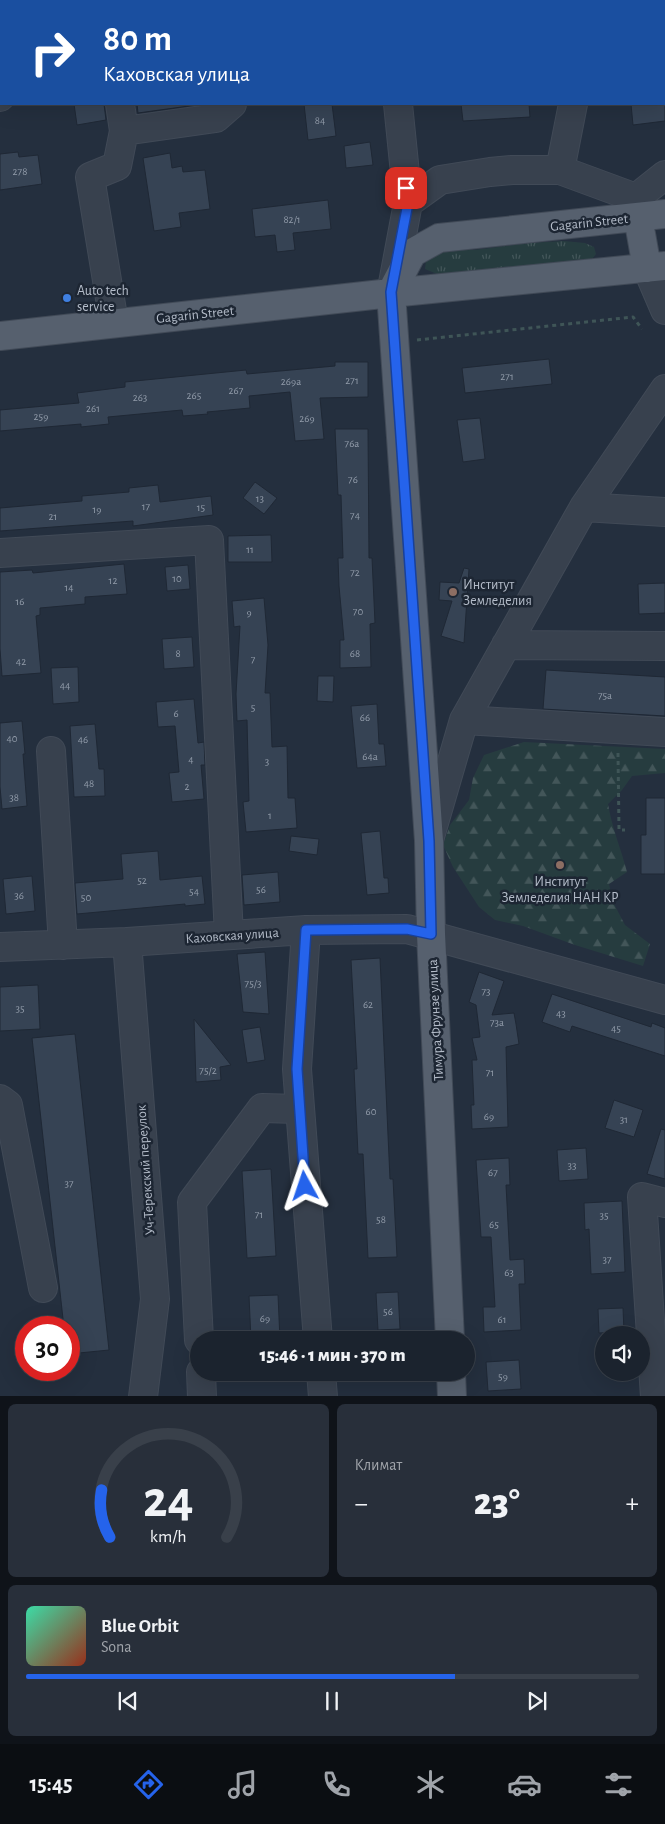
<!DOCTYPE html>
<html lang="ru">
<meta charset="utf-8">
<style>
body{margin:0;font-family:"Alegreya Sans",sans-serif;background:#282f3a;color:#f1f3f6;height:100vh;display:flex;flex-direction:column;font-size:19px;white-space:nowrap}
*{box-sizing:border-box;margin:0}
p{font-size:16px;color:#a0a4aa}
.icon{flex:none;width:28px;height:28px;fill:none;stroke:currentColor;stroke-width:2;stroke-linecap:round;stroke-linejoin:round}
.map{position:relative;height:1396px;overflow:hidden}
.panel{display:flex;flex-direction:column;gap:8px;padding:8px;background:#0f1319;flex:1}
.panel>*{flex:none}
.banner{position:absolute;left:0px;top:0px;width:665px;height:105px;box-shadow:0 5px 20px #0002,0 0 0 1px #39404a;background:#1a4fa0;color:#fff;overflow:hidden}
.fabs{position:absolute;left:595px;top:1326px;display:grid;gap:10px}
.fabs a{display:grid;place-items:center;width:55px;height:55px;border-radius:50%;background:#1b232e;box-shadow:0 5px 20px #0002,0 0 0 1px #39404a;font-size:25px}
.speed{position:absolute;left:15px;top:1316px;display:flex;gap:10px;font-size:25px;font-weight:700;text-align:center}
.speed>*{display:grid;place-content:center;width:65px;height:65px;border-radius:50%;background:#1b232e;box-shadow:0 5px 20px #0002,0 0 0 1px #39404a;line-height:1}
.speed .limit{border:8px solid #d22;background:#fff;color:#111}
.pin{position:absolute;display:grid;place-items:center;width:42px;height:42px;color:#fff;margin:-21px;border-radius:10px;box-shadow:0 2px 8px #0006}
.me{position:absolute;width:55px;margin:-28px;rotate:355deg;stroke-linejoin:round;filter:drop-shadow(0 0 4px #0008)}
.turn{display:flex;align-items:center;gap:18px;height:105px;padding:0 20px;font-size:22px}
.turn .icon{width:65px;height:65px;stroke-width:2.5}
.turn b{display:block;font-size:35px;line-height:42px}
.big{font-size:38px;font-weight:800;line-height:1.1}
.panel .tile{flex:1;display:flex;flex-direction:column;justify-content:center;gap:8px;min-width:0;padding:0 18px;border-radius:8px;background:#282f3a}
.panel .dial{align-items:center;gap:0}
.dial svg{height:130px;overflow:visible;fill:none;stroke:#39404a;stroke-width:7;stroke-linecap:round;text-anchor:middle}
.dial text{fill:#f1f3f6;stroke:none}
.song{display:flex;align-items:center;gap:15px}
.cover{width:60px;height:60px;border-radius:8px;background:linear-gradient(135deg,hsl(160 70% 55%),hsl(10 70% 35%))}
.played{height:5px;border-radius:2px;background:linear-gradient(90deg,#2563eb 70%,#39404a 70%)}
.keys{display:flex;justify-content:space-around;direction:ltr}
.heat{display:flex;justify-content:space-between;align-items:center;font-size:28px;direction:ltr}
.panel .tiles{flex:1;display:grid;gap:8px;grid-template-columns:1fr 1fr}
.tile:last-child{grid-column:span 2}
.trip{position:absolute;left:190px;top:1331px;width:285px;height:50px;border-radius:25px;background:#1b232e;box-shadow:0 5px 20px #0002,0 0 0 1px #39404a;font-weight:800;line-height:50px;text-align:center}
.menu{display:flex;height:80px;justify-content:space-around;align-items:center;background:#0b0e12;color:#a0a4aa}
.menu .icon{width:35px;height:35px}
.menu .current{color:#2563eb}
.menu b{font-size:22px;color:#f1f3f6}
.map>svg:first-child{display:block}
</style>
<div class="map">
<svg width="665" height="1397" viewBox="0 0 665 1397">
<defs>
<pattern id="grass-tufts" width="24" height="20" patternUnits="userSpaceOnUse" patternTransform="scale(1.25)"><rect width="24" height="20" fill="#263c3f"/><path d="M3 7l-1-3M5 7V3M7 7l1-3M15 17l-1-3M17 17v-4M19 17l1-3" fill="none" stroke="#435659"/></pattern>
<pattern id="forest-firs" width="22" height="20" patternUnits="userSpaceOnUse" patternTransform="scale(1.25)"><rect width="22" height="20" fill="#263c3f"/><path d="M5 1l3.5 6h-7zM16 11l3.5 6h-7z" fill="#435659"/></pattern>
</defs>
<rect width="100%" height="100%" fill="#242f3e"/>
<path fill="url(#grass-tufts)" d="M564,241L585,243L594,247L596,254L593,258L574,263L442,276L425,269L426,261L450,248L474,250L529,243Z"/>
<path fill="url(#forest-firs)" d="M524,742L665,749V773L632,776L622,790L608,804C612,828 621,849 627,872L609,884L613,902L625,925L650,944L643,966L575,945L523,926L495,920L479,907L453,867L443,845L450,825L469,800L473,778L484,755Z"/>
<path fill="#364354" stroke="#1f2835" d="M74,104H104L106,120L77,125Z
M137,104H196V105L138,113Z
M304,104H332L336,136L308,140Z
M461,104H529L530,117L463,121Z
M631,104H665V121L633,125Z
M370,142L373,165L346,168L344,146Z
M18,152L19,157L38,155L42,184L0,190V154Z
M170,153L172,168L182,166L183,172L205,170L210,209L179,213L181,227L154,231L143,158Z
M328,200L331,229L293,233L295,250L277,252L275,235L255,237L252,209Z
M549,359L552,384L465,393L462,368Z
M335,362H368V397L320,398L324,439L295,441L290,392L249,396L250,408L207,412L208,414L183,416L182,410L108,417L109,424L81,427V424L0,431V410L79,403L77,393L125,387V382L246,370L247,374L335,366Z
M480,418L485,459L463,462L457,420Z
M335,429H368L369,558H372L375,623L370,624L371,667L340,668V640H344L339,586L338,558H343L341,495H338Z
M255,482L277,498L264,514L243,498Z
M158,485L160,502L211,496L213,515L133,526V521L0,531V508L82,501V496L129,492V488Z
M271,535L272,562H228V536Z
M124,564L127,594L85,597V604L40,608V615L36,616L41,673L2,676L0,649V572L32,570L33,573Z
M188,565L190,589L167,591L165,567Z
M464,568L469,569L464,643L441,636L452,601L439,600L440,582L459,583Z
M665,583V613L639,614L638,584Z
M264,598L268,645L265,693H270L272,747L287,746L288,798H295L297,828L246,832L243,802L249,801L247,720L237,721L236,694L240,626L234,627L232,601Z
M192,637L194,667L164,669L162,639Z
M78,667L79,702L53,704L51,668Z
M546,670L665,677V716L543,709Z
M318,676H334L333,702L317,701Z
M194,699L198,743L204,742L205,765H201L204,799L172,802L169,773L179,772L175,726L158,727L156,702Z
M377,704L379,744H384L386,766L357,768L351,706Z
M22,721L25,754H23L27,806L2,809L0,787V723Z
M95,724L99,769H104L105,796L74,797L70,726Z
M646,798H665V874H641V835H646Z
M380,831L384,878H388L389,893L367,895L361,833Z
M291,836L319,839L317,855L289,851Z
M158,851L160,880L202,876L205,904L185,906V904L77,914L75,883L123,879L121,854Z
M278,872L280,902L244,905L242,875Z
M32,876L35,911L6,914L3,879Z
M265,952L269,1014L243,1012L237,954Z
M380,958L390,1179H393L397,1257L368,1258L363,1154H358L354,1069H357L351,960Z
M479,972L504,981L492,1015L514,1013L516,1024L519,1044L506,1047L508,1127L472,1129L471,1105H474L472,1060H477L472,1038L480,1037L476,1005L469,1002Z
M38,985L40,1029L0,1031V987Z
M552,994L651,1027L652,1023L665,1028V1056L572,1026L570,1032L542,1022Z
M194,1019L231,1065L220,1067L221,1080L196,1082Z
M260,1027L265,1060L247,1063L242,1030Z
M75,1034L109,1350L69,1354V1328H64L32,1038Z
M614,1100L643,1110L634,1137L605,1128Z
M661,1129L665,1130V1179L647,1174Z
M586,1148L588,1179L559,1181L557,1150Z
M509,1158L510,1185H506L510,1260L524,1259L525,1284H519L521,1330L484,1332L483,1307H495L491,1237H481L476,1160Z
M271,1169L276,1256L247,1258L242,1171Z
M622,1201L625,1272L591,1274L589,1229L585,1230L584,1203Z
M398,1292L400,1329L378,1330L376,1293Z
M278,1295L280,1340H251L249,1296Z
M623,1308L624,1332L599,1333L598,1309Z
M519,1360L521,1389L488,1391L486,1362Z"/>
<g fill="none" stroke-linecap="round" stroke-linejoin="round">
<g stroke="#414a57" stroke-width="30">
<path id="minor" d="M99,0L101,1
M225,0V1
M390,0V1
M76,1L79,0
M593,1V0
M0,97L1,96
M124,131L216,118L232,104
M560,170L573,104
M636,198L665,175
M408,203L440,180L490,172L512,170H560L636,198L638,217
M647,268L665,310
M393,283L408,203L398,104
M114,323L90,177L117,166L124,131L120,104
M584,507L665,512
M0,553L209,540L229,935
M506,645L665,646
M464,720L665,732
M51,751L63,945
M429,840L464,720L584,507L665,389
M306,930L297,1069L318,1340
M127,942L155,1299L143,1397
M0,947L127,942L306,930L407,929L665,1000
M0,1099L8,1105L43,1288
M199,1340L192,1202L262,1108L298,1109
M201,1372L202,1397
M321,1372L323,1397
M655,1397L642,1197L665,1203"/>
</g>
<g stroke="#414a57" stroke-width="30">
<path id="major" d="M638,217L647,268
M391,293L429,841L431,934L450,1340
M391,293L412,253L439,238L665,214
M0,336L391,293L665,266
M451,1372L452,1397"/>
</g>
<path stroke="#3f5557" stroke-width="3" stroke-dasharray="4 4" stroke-linecap="butt" d="M417,340L633,317L642,329
M618,753L619,830H625"/>
<use href="#minor" stroke="#38414e" stroke-width="28"/>
<use href="#major" stroke="#56606e" stroke-width="28"/>
</g>
<g fill="none" stroke-linecap="round" stroke-linejoin="round">
<g stroke="#184099" stroke-width="12">
<path id="route" d="M305,1186L297,1069L306,930L407,929L431,934L429,841L391,292L408,203L406,188"/>
</g>
<use href="#route" stroke="#2563eb" stroke-width="9"/>
</g>
<circle fill="#3f7fe0" stroke="#1d2633" stroke-width="2" cx="67" cy="298" r="5"/>
<g fill="#8d6e63" stroke="#1d2633" stroke-width="2">
<circle cx="453" cy="592" r="5"/>
<circle cx="560" cy="865" r="5"/>
</g>
<g text-anchor="middle" stroke-width="5" stroke-linejoin="round" paint-order="stroke">
<g font-size="11" fill="#929caa">
<text x="320" y="124">84</text>
<text x="20" y="175">278</text>
<text x="292" y="223">82/1</text>
<text x="507" y="380">271</text>
<text x="352" y="384">271</text>
<text x="291" y="385">269а</text>
<text x="236" y="394">267</text>
<text x="194" y="399">265</text>
<text x="140" y="401">263</text>
<text x="93" y="412">261</text>
<text x="41" y="420">259</text>
<text x="307" y="422">269</text>
<text x="352" y="447">76а</text>
<text x="353" y="483">76</text>
<text x="260" y="502">13</text>
<text x="146" y="510">17</text>
<text x="201" y="511">15</text>
<text x="97" y="513">19</text>
<text x="355" y="519">74</text>
<text x="53" y="520">21</text>
<text x="250" y="553">11</text>
<text x="355" y="576">72</text>
<text x="177" y="582">10</text>
<text x="113" y="584">12</text>
<text x="69" y="591">14</text>
<text x="20" y="605">16</text>
<text x="358" y="615">70</text>
<text x="249" y="616">9</text>
<text x="178" y="657">8</text>
<text x="355" y="657">68</text>
<text x="253" y="663">7</text>
<text x="21" y="665">42</text>
<text x="65" y="689">44</text>
<text x="605" y="699">75а</text>
<text x="253" y="711">5</text>
<text x="176" y="717">6</text>
<text x="365" y="721">66</text>
<text x="12" y="742">40</text>
<text x="83" y="743">46</text>
<text x="370" y="760">64а</text>
<text x="191" y="763">4</text>
<text x="267" y="765">3</text>
<text x="89" y="787">48</text>
<text x="187" y="790">2</text>
<text x="14" y="801">38</text>
<text x="270" y="819">1</text>
<text x="142" y="884">52</text>
<text x="261" y="893">56</text>
<text x="194" y="895">54</text>
<text x="19" y="899">36</text>
<text x="86" y="901">50</text>
<text x="253" y="987">75/3</text>
<text x="486" y="995">73</text>
<text x="368" y="1008">62</text>
<text x="20" y="1012">35</text>
<text x="561" y="1017">43</text>
<text x="497" y="1026">73а</text>
<text x="616" y="1032">45</text>
<text x="208" y="1074">75/2</text>
<text x="490" y="1076">71</text>
<text x="371" y="1115">60</text>
<text x="489" y="1120">69</text>
<text x="624" y="1123">31</text>
<text x="572" y="1169">33</text>
<text x="493" y="1176">67</text>
<text x="69" y="1187">37</text>
<text x="259" y="1218">71</text>
<text x="604" y="1219">35</text>
<text x="381" y="1223">58</text>
<text x="494" y="1228">65</text>
<text x="607" y="1263">37</text>
<text x="509" y="1276">63</text>
<text x="388" y="1315">56</text>
<text x="265" y="1322">69</text>
<text x="502" y="1323">61</text>
<text x="503" y="1380">59</text>
</g>
<g font-size="14" fill="#b4bcc9" stroke="#1d2633">
<text transform="translate(589 222) rotate(-6)" y="5">Gagarin Street</text>
<text transform="translate(195 314) rotate(-6)" y="5">Gagarin Street</text>
<text transform="translate(232 935) rotate(-4)" y="5">Каховская улица</text>
<text transform="translate(435 1020) rotate(-93)" y="5">Тимура Фрунзе улица</text>
<text transform="translate(145 1170) rotate(-94)" y="5">Уч-Терекский переулок</text>
</g>
<g font-size="14" fill="#b4bcc9" stroke="#1d2633" text-anchor="start">
<text x="77" y="295">Auto tech<tspan x="77" dy="16">service</tspan></text>
<text x="463" y="589">Институт<tspan x="463" dy="16">Земледелия</tspan></text>
<text x="560" y="886" text-anchor="middle">Институт<tspan x="560" dy="16">Земледелия НАН КР</tspan></text>
</g>
</g>
</svg>
<div class="fabs">
<a><svg class="icon" aria-label="sound" viewBox="0 0 24 24"><path d="M4 9h4l5-4v14l-5-4H4zM17 9q2 3 0 6"/></svg></a>
</div>
<div class="speed"><div class="limit">30</div></div>
<div class="pin" style="left:406px;top:188px;background:#d93025"><svg class="icon" aria-label="arrive" viewBox="0 0 24 24"><path d="M6 21V4h12l-3 4 3 4H6"/></svg></div>
<svg class="me" style="left:305px;top:1186px" viewBox="-20 -20 40 40"><path d="M0-17L14 15 0 8-14 15z" fill="#2563eb" stroke="#fff" stroke-width="4"/></svg>
<div class="trip">15:46 · 1 мин · 370 m</div>
<div class="banner">
<div class="turn"><svg class="icon" aria-label="right" viewBox="0 0 24 24"><path d="M7 20v-9h11M14 6l5 5-5 5"/></svg><div><b>80 m</b>Каховская улица</div></div>
</div>
</div>
<section class="panel">
<div class="tiles">
<div class="tile dial"><svg viewBox="0 0 100 80">
<path d="M14 69A42 42 0 1 1 86 69"/>
<path d="M14 69A42 42 0 0 1 9 40" stroke="#2563eb"/>
<text x="50" y="56" font-size="32" font-weight="700">24</text>
<text x="50" y="72" font-size="11">km/h</text>
</svg></div>
<div class="tile"><p>Климат</p>
<div class="heat"><a>−</a><b class="big">23°</b><a>+</a></div>
</div>
<div class="tile">
<div class="song"><i class="cover"></i><div><b>Blue Orbit</b><p>Sona</p></div></div>
<div class="played"></div>
<div class="keys"><svg class="icon" aria-label="previous" viewBox="0 0 24 24"><path d="M18 5L8 12l10 7zM5 5v14"/></svg><svg class="icon" aria-label="pause" viewBox="0 0 24 24"><path d="M8 5v14M16 5v14"/></svg><svg class="icon" aria-label="next" viewBox="0 0 24 24"><path d="M6 5l10 7-10 7zM19 5v14"/></svg></div>
</div>
</div>
</section>
<nav class="menu">
<b>15:45</b>
<svg class="icon current" aria-label="directions" viewBox="0 0 24 24"><path d="M12 3l9 9-9 9-9-9zM9 14v-3h6M13 9l2 2-2 2"/></svg>
<svg class="icon" aria-label="music" viewBox="0 0 24 24"><path d="M9 18V5l10-2v13"/><circle cx="6" cy="18" r="3"/><circle cx="16" cy="16" r="3"/></svg>
<svg class="icon" aria-label="phone" viewBox="0 0 24 24"><path d="M5 4h4l2 5-3 2q2 4 5 5l2-3 5 2v4C11 20 4 13 5 4z"/></svg>
<svg class="icon" aria-label="climate" viewBox="0 0 24 24"><path d="M12 3v18M4 7l16 10M4 17L20 7"/></svg>
<svg class="icon" aria-label="car" viewBox="0 0 24 24"><path d="M5 17H2v-5l4-1 3-4h7l3 4 3 1v5h-3M9 17h6M6 11h13"/><circle cx="7" cy="17" r="2"/><circle cx="17" cy="17" r="2"/></svg>
<svg class="icon" aria-label="filters" viewBox="0 0 24 24"><path d="M4 7h16M4 17h16"/><circle cx="9" cy="7" r="2"/><circle cx="15" cy="17" r="2"/></svg>
</nav>
